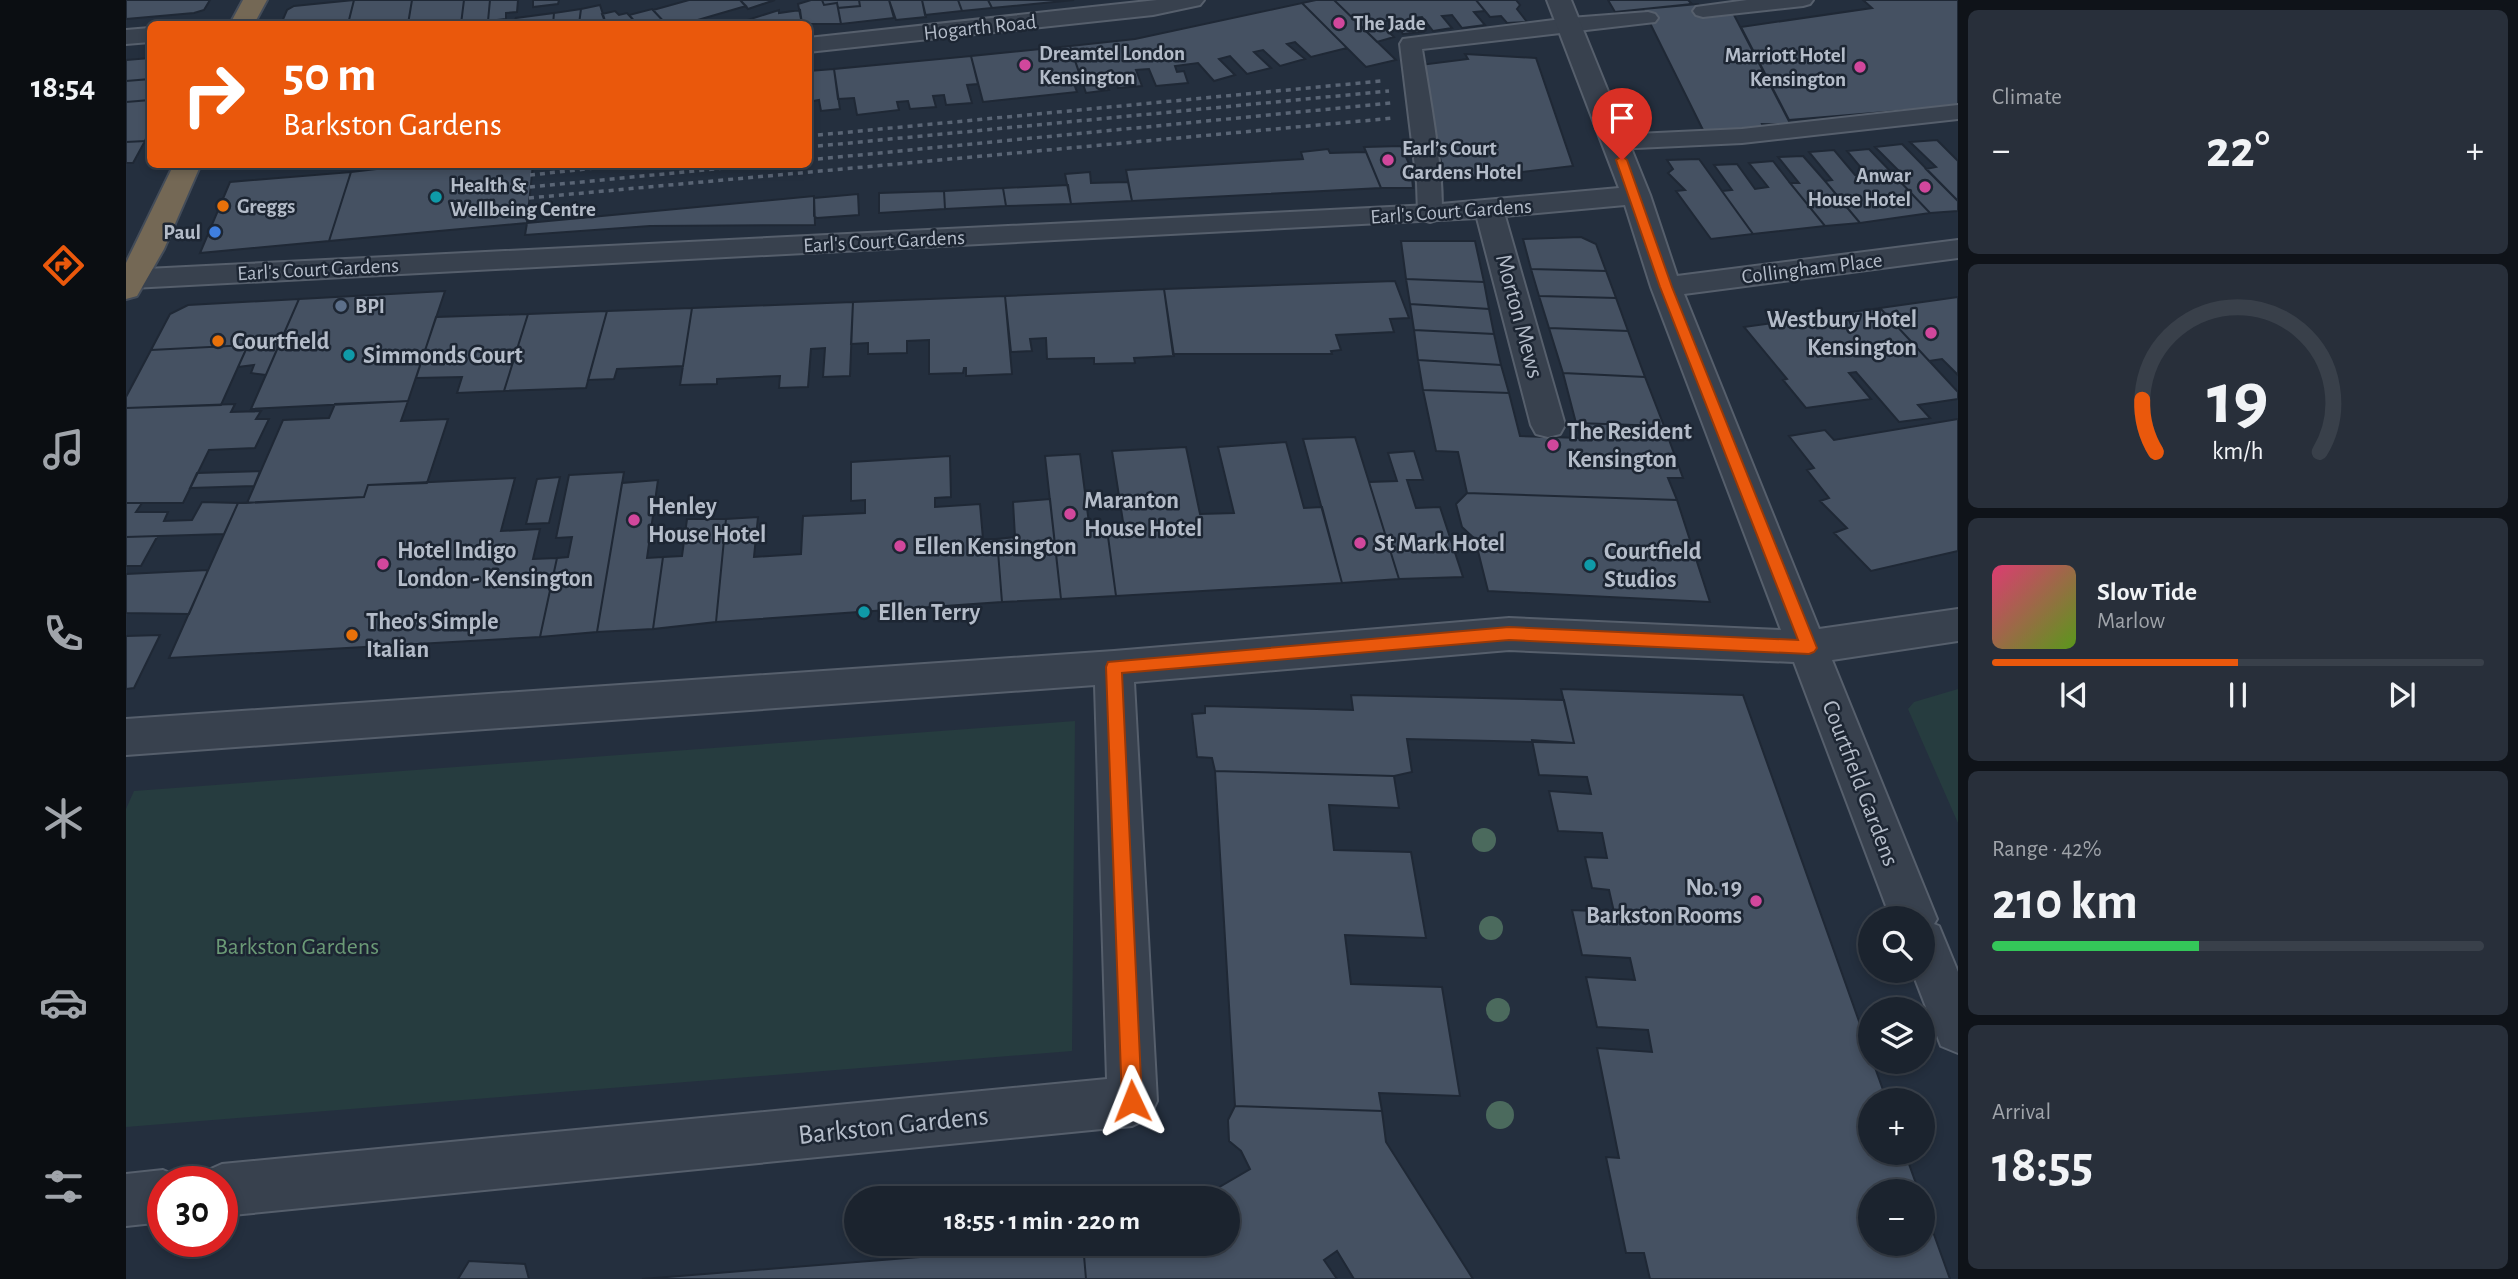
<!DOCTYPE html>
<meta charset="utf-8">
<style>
body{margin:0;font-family:"Alegreya Sans",sans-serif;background:#282f3a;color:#f1f3f6;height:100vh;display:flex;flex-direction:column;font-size:26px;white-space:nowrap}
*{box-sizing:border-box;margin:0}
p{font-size:23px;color:#a0a4aa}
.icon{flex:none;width:38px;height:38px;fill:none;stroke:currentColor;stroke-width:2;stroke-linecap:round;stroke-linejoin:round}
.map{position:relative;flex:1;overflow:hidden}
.panel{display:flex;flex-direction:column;gap:10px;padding:10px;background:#0f1319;width:560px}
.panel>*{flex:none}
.guide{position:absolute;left:21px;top:21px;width:665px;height:147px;border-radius:10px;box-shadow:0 4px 10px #0003,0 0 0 2px #39404a;background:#ea580c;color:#fff;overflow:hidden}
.tools{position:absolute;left:1732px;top:906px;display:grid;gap:14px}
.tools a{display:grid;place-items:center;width:77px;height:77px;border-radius:50%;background:#1b232e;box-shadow:0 4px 10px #0003,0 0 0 2px #39404a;font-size:35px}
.speed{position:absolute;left:21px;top:1166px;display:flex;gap:14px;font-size:35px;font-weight:700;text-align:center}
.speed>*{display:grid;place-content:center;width:91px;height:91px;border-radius:50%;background:#1b232e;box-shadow:0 4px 10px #0003,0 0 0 2px #39404a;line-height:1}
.speed .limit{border:10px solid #d22;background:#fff;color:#111}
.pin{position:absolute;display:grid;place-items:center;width:60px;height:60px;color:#fff;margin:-72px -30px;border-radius:50% 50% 50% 0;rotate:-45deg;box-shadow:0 0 7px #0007}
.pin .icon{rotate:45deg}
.me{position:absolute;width:77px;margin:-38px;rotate:358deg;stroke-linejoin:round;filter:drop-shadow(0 0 5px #0008)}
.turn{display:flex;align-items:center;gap:24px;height:147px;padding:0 21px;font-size:32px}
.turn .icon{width:91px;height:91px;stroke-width:2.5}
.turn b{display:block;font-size:49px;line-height:60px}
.big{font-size:52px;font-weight:600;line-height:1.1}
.panel .widget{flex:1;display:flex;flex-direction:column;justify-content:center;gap:10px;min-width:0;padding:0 24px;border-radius:10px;background:#282f3a}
.panel .dial{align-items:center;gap:0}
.dial svg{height:182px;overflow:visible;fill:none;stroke:#39404a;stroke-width:7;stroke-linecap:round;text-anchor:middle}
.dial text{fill:#f1f3f6;stroke:none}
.song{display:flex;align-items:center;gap:21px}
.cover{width:84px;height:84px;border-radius:10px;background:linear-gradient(135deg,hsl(340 70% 55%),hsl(90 70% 35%))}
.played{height:7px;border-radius:4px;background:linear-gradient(90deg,#ea580c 50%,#39404a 50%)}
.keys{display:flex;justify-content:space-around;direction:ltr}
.heat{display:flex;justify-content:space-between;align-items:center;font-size:38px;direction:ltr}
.charge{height:10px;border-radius:5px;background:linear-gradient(90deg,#34c759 42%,#39404a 0)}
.trip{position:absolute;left:718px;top:1186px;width:396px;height:70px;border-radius:35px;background:#1b232e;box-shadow:0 4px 10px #0003,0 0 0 2px #39404a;font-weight:600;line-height:70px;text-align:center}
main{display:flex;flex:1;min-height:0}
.tabs{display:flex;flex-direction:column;width:126px;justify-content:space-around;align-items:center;background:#0b0e12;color:#a0a4aa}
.tabs .icon{width:49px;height:49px}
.tabs .active{color:#ea580c}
.tabs b{font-size:32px;color:#f1f3f6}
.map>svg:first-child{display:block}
</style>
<main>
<nav class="tabs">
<b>18:54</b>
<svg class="icon active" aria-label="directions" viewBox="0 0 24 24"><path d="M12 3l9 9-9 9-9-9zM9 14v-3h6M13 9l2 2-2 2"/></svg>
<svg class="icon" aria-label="music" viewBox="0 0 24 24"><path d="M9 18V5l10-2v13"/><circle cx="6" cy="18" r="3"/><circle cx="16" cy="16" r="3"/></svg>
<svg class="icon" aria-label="phone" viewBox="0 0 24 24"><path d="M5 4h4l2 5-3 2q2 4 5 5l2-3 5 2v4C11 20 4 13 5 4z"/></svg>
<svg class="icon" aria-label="climate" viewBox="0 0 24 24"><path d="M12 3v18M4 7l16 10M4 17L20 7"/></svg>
<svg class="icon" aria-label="car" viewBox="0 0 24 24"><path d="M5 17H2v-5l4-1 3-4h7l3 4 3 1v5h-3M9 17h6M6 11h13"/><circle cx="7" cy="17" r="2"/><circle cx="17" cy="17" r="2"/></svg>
<svg class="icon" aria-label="filters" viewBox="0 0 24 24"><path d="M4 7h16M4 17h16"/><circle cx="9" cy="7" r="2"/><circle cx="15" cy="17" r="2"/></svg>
</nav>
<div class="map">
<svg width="1832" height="1279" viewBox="0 0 1832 1279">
<rect width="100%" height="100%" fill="#242f3e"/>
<path fill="#263c3f" d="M1832,689V823L1782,709L1788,702Z
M949,721L946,1051L0,1127V809L8,791Z"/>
<path fill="#455162" stroke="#1f2835" stroke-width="2" d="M0,0H84L78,10L68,13L0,19Z
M228,0H286L282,24H222Z
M228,0L222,24H155L161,10L168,6Z
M286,0H338L335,24H282Z
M338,0H364L362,21L335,24Z
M364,0H392L391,12L380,13V19L362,21Z
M407,0H433L432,4L407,7Z
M563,0H614L620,6L558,24H540L527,10Z
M614,0H649L622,9Z
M685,0H696L698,5L711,3L715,24H676L672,4Z
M696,0H733L734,6L712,8L711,3L698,5Z
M733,0H763L768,18L715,24L712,8L734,6Z
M763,0H796L800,17L770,20Z
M796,0H832L836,11L799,15Z
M832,0H862L866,8L836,11Z
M862,0H948L866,8Z
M1190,0H1208L1270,60L1240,67L1176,3Z
M1208,0H1350L1359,11L1348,12L1359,25L1336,28L1326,15L1316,16L1326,28L1307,31L1296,17L1287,18L1297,32L1277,34L1267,20L1252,22L1268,37L1251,42Z
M1350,0H1390L1394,5L1391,9L1401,22L1381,23L1375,16L1364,17Z
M1482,0H1562L1566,4L1489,12Z
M1737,0H1832V106L1663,120L1615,27L1746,8Z
M1176,3L1221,48L1185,57L1169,42L1161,44L1179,59L1154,66L1137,50L1128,52L1145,68L1121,74L1104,56L1093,59L1109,75L1088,81L1072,63L1049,66L1051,72L1058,71L1062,83L1030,86L1023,69L1010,70L1016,86L992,88L987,73L975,74L983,90L960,93L944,46L1009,39Z
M1572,4L1577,11H1606L1665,125L1636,124L1641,136L1579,134L1517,9Z
M474,5L480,24H453L455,9Z
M455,9L453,24H427L428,13Z
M526,9L540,24H511L503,15Z
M653,10V13L674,10L676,24H609Z
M489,11L493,15L501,13L511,24H480L476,14Z
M428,13L427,24H387L390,18Z
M944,46L954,75L945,76L951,92L857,102L845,56Z
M1339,54L1410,58L1447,166L1319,181L1294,65L1342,59Z
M845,56L852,84L841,85L846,103L820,105L818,95L807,96L810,107L784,109L782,101L771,102L773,110L731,115L728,98L712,99L708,69Z
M24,58V79L0,81V60Z
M708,69L714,109L695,111L693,100L682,102V71Z
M24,79V100L0,102V81Z
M24,100V129L19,141L0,142V102Z
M1811,140L1832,161V201L1800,169L1810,167L1784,142Z
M19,141L7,163H0V142Z
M1776,144L1832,201V211L1804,213L1766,173L1774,172L1749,147Z
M1275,146L1285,168L1287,188H1255L1238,147Z
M1202,149L1204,153L1240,152L1255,188L1006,201L1000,170L1177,159L1175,152Z
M1743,149L1766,173L1804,213L1734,223L1699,181L1706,180L1683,152L1708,150L1729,175H1741L1721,151Z
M1677,156L1699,181L1734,223L1699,226L1664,183H1673L1652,157Z
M1573,159L1596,191L1627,234L1585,239L1550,191L1559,190L1542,173L1547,169L1541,160Z
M1647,161L1664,183L1699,226L1627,234L1596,191L1606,190L1588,165L1611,164L1629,189L1642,187L1623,163Z
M293,164H407L401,223L203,241L225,172Z
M225,172L203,241L74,253L104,182Z
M964,172L965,183L1002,182L1006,201L945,204L939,174Z
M942,185L945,204L880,206L877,188Z
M877,188L880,206L819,209L818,191Z
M818,191L819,209L753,213V193Z
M732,194L733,215L691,218L688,216V198Z
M688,196L689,225L524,226L399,235L401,223Z
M1455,237L1470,244L1480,271L1405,269L1397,239Z
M1275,241H1349L1358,282L1280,279Z
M1405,269L1480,271L1490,298L1413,296Z
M1280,279L1358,282L1363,309L1284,304Z
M1269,281L1283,318L1264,319L1268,332L1210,335L1215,350L1205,351L1206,354H1047L1038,289Z
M1038,289L1048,356L1008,358L1009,363L968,364V358L921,359L920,338L904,339L906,351L885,352L879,296Z
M319,291L282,401L125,409L173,299Z
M879,296L886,374L840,376V368H838L837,373L803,374V340L781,341V353L742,354V343L725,344L727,302Z
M1413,296L1490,298L1502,331L1423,328Z
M1832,297V375L1816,359L1803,361L1754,308Z
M173,299L140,375L125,373L128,365L112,367L122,345L25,350L44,314L62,305Z
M727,302L724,376L697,377L699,348L685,349L682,387L653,388L654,376L591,379V384L554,385L566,308Z
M1284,304L1363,309L1368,334L1288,330Z
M566,308L557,366L491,369L488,379L462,380L481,311Z
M1754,308L1832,392V399L1792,405L1804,418L1773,422L1730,372L1723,373L1745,399L1680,408L1657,380L1661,379L1618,327Z
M481,311L460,388L378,391L402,314Z
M402,314L378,391L331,393L336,377L290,378L310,317Z
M1423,328L1502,331L1519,377L1437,373Z
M1288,330L1368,334L1375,365L1292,360Z
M122,345L95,405L0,408V397L25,350Z
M1292,360L1375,365L1383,393L1297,390Z
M1437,373L1519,377L1538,426L1450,423Z
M1297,390L1383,393L1394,436L1455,438L1450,423L1538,426L1557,478H1542L1551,500L1341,493L1332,452L1310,451Z
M282,401L275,421L322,419L301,483L242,485L238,497L121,503L157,420L203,418L209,404Z
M109,404L105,412L135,411L130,419H143L129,448L83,450L57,503H0V408Z
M1832,419V551L1745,571L1708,533L1721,528L1694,501L1703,498L1681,470L1688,468L1663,436L1699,430L1708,440Z
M1229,437L1243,482L1273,579L1216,583L1177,439Z
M1160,442L1178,508L1196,507L1216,583L990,596L981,529L998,528L986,451L1060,447L1074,514L1108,513L1092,447Z
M1288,451L1297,480H1281L1290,508L1314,507L1337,577L1273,579L1243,482L1271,481L1262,453Z
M954,454L964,531L981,529L990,596L935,599L919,456Z
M824,456L825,497L809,498V507L854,504L857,539H871L876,602L590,622L600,519L632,517L628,557L675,554L677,516L739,513V500L725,501V462Z
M134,471L128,486L64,488L71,473Z
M498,472L471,632L414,637L431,558L442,557L446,537L430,538L443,475Z
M434,477L423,523L400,524L411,479Z
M389,478L375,531L414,529L407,559L431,558L414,637L43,658L112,503L238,497L242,485Z
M532,480L521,558L537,557L527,629L471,632L496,483Z
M1341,493L1551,500L1584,602L1362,591L1349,539L1336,527L1330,504Z
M924,499L935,599L876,602L871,539L889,537L887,502Z
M76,502L112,503L98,534L0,537V503H16L10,512H42L38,521L66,520Z
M561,519H600L590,622L527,629L537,557L556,556Z
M0,537H31L15,566H0Z
M82,570L63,614L0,613V574Z
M34,635L8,688L0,689V636Z
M1435,689L1617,695L1745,1055V1062H1747L1761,1101H1745V1153H1779L1793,1192H1745V1244H1797V1204L1824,1279H1524L1518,1253H1500L1480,1157L1493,1158L1471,1048L1526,1052L1522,1030L1471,1027L1460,977L1509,980L1504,958L1456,955L1446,910L1488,912L1483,890L1466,888L1459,857L1481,858L1476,833L1432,831L1423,791L1465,794L1461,777L1413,775L1406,740L1448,743Z
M1225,695L1438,700L1448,743L1281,739L1286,772L1268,776L1089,771L1086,758L1071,757L1066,714L1079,713V706L1227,710Z
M1089,771L1268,776L1273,808L1203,805L1208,850L1285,852L1300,938L1219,935L1225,984L1316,987L1334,1096L1253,1093L1256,1111L1109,1106Z
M1109,1106L1256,1111L1260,1142L1347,1279H1228L1211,1251L1198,1260L1211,1279H960L957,1244H1101V1199H1073L1124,1169L1115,1151L1103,1141L1102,1120Z
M957,1244L960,1279H516Z
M343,1261L399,1264L403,1279H332Z"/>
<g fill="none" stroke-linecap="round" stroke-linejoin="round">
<g stroke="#565f6c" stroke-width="4">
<path id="lane" d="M1621,0H1687L1684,4L1677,6L1577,17L1570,15L1567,11L1570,7Z
M1522,12L1529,14L1532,18L1529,22L1296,49C1300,76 1324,203 1313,219L1304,222L1295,219L1292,214L1291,183L1274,44L1277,39L1444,18Z
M1832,105V119L1616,143L1489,149L1481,147L1477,142L1481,137L1489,135L1616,129Z"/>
</g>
<g stroke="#565f6c" stroke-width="4">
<path id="street" d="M1031,0H1078L1074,5L1027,15L682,52V38Z
M1421,0H1445L1524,195L1551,276L1832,240V258L1558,294L1693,629L1832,609V641L1706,660L1811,919L1808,924L1813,926L1832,972V1053L1815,1046L1786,971H1797V919H1765L1668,662L1383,650L1008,682L1031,1101L1023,1118L1006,1126L96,1216V1181H74L78,1172L96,1164L981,1079L969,685L0,755V719L988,651L1383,618L1655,630L1525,287L1499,205L1379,216L1439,425L1434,434L1422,437L1410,434L1405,425L1351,218L6,288L0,286V270L1304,205L1493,188Z
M24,28V42L0,44V30Z
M37,1170L55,1178L57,1181H37V1222L0,1226V1174Z"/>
</g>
<g stroke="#434c59" stroke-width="4">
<path id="highway" d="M117,0H141L128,24H104Z
M48,164H75L38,249L11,296L0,299V263Z"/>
</g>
<use href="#lane" fill="#38414e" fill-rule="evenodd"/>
<use href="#street" fill="#38414e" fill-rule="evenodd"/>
<use href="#highway" fill="#746855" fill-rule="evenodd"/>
<path stroke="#5a6575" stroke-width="3.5" stroke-dasharray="5 5" stroke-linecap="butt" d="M682,136L1255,81
M682,147L1263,91
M682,160L1265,103
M404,175L506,164
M404,187L640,164
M403,198L1268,118"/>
</g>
<g fill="#4b6a5d">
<circle cx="1358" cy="840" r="12"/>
<circle cx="1365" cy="928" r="12"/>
<circle cx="1372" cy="1010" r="12"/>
<circle cx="1374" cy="1115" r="14"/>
</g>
<path fill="#ea580c" stroke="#983908" stroke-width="2" d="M1496,156L1501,160L1546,287L1691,648L1688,652L1683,654L1383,640L996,673L1016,1101L1013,1108L1006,1111L999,1108L996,1101L980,667L982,662L1383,627L1672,640L1534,287L1490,160Z"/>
<g fill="#d1479c" stroke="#1d2633" stroke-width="2.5">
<circle cx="1213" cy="23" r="7"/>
<circle cx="899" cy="65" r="7"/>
<circle cx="1734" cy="67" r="7"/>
<circle cx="1262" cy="160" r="7"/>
<circle cx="1799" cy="187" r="7"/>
<circle cx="1805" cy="333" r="7"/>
<circle cx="1427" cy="445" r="7"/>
<circle cx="944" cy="514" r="7"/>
<circle cx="508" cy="520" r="7"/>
<circle cx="1234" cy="543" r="7"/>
<circle cx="774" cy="546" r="7"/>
<circle cx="257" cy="564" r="7"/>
<circle cx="1630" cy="901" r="7"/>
</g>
<g fill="#0f9aa8" stroke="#1d2633" stroke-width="2.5">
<circle cx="310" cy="197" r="7"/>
<circle cx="223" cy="355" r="7"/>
<circle cx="1464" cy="565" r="7"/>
<circle cx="738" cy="612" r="7"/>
</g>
<g fill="#e8710a" stroke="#1d2633" stroke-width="2.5">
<circle cx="97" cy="206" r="7"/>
<circle cx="92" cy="341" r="7"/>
<circle cx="226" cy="635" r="7"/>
</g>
<circle fill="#3f7fe0" stroke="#1d2633" stroke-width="2.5" cx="89" cy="232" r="7"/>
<circle fill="#5c6f8a" stroke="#1d2633" stroke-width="2.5" cx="215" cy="306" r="7"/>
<g text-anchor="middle" stroke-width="5" stroke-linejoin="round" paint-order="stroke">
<g font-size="21" font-weight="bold" fill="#b4bcc9" stroke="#1d2633" text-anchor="start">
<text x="1227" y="30">The Jade</text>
<text x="913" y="60">Dreamtel London<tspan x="913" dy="24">Kensington</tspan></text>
<text x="1720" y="62" text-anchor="end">Marriott Hotel<tspan x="1720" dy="24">Kensington</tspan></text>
<text x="1276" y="155">Earl’s Court<tspan x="1276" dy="24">Gardens Hotel</tspan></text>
<text x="1785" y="182" text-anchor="end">Anwar<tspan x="1785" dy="24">House Hotel</tspan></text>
<text x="324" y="192">Health &amp;<tspan x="324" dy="24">Wellbeing Centre</tspan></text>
<text x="111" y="213">Greggs</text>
<text x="75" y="239" text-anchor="end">Paul</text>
<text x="229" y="313">BPI</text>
</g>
<g font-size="21" fill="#b4bcc9" stroke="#1d2633">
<text transform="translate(854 27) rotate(-6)" y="7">Hogarth Road</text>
<text transform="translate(1325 211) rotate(-4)" y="7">Earl's Court Gardens</text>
<text transform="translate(758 241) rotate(-3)" y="7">Earl's Court Gardens</text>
<text transform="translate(1686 268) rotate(-7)" y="7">Collingham Place</text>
<text transform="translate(192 269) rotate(-3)" y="7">Earl's Court Gardens</text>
</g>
<g font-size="24" fill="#b4bcc9" stroke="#1d2633">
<text transform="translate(1394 316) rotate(75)" y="8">Morton Mews</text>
<text transform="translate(1735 783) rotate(69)" y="8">Courtfield Gardens</text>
</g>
<g font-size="24" font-weight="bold" fill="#b4bcc9" stroke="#1d2633" text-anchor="start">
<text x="1791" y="327" text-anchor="end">Westbury Hotel<tspan x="1791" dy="28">Kensington</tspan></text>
<text x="106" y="349">Courtfield</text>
<text x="237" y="363">Simmonds Court</text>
<text x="1441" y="439">The Resident<tspan x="1441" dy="28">Kensington</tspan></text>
<text x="958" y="508">Maranton<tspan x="958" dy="28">House Hotel</tspan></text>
<text x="522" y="514">Henley<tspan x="522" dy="28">House Hotel</tspan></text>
<text x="1248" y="551">St Mark Hotel</text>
<text x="788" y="554">Ellen Kensington</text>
<text x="271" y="558">Hotel Indigo<tspan x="271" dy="28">London - Kensington</tspan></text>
<text x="1478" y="559">Courtfield<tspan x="1478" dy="28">Studios</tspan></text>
<text x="752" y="620">Ellen Terry</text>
<text x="240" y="629">Theo's Simple<tspan x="240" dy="28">Italian</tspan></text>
<text x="1616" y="895" text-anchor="end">No. 19<tspan x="1616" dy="28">Barkston Rooms</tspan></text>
</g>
<g font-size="24" fill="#6b9a76" stroke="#1d2633">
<text x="171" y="954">Barkston Gardens</text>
</g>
<g font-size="28" fill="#b4bcc9" stroke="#1d2633">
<text transform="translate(767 1124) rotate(-6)" y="10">Barkston Gardens</text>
</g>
</g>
</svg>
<div class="tools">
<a><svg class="icon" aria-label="search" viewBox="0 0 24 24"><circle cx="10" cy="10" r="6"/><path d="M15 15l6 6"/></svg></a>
<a><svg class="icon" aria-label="layers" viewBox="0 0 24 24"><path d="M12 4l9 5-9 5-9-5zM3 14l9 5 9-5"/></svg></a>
<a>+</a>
<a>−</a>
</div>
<div class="speed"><div class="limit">30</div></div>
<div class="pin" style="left:1496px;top:160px;background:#d93025"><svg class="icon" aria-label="arrive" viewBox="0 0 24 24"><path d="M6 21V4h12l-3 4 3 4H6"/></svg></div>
<svg class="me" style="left:1006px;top:1101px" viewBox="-20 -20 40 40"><path d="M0-17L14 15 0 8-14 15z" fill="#ea580c" stroke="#fff" stroke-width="4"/></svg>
<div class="trip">18:55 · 1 min · 220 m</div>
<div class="guide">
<div class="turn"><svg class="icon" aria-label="right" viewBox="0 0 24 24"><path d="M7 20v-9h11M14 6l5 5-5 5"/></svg><div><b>50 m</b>Barkston Gardens</div></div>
</div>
</div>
<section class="panel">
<div class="widget"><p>Climate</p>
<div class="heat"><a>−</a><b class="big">22°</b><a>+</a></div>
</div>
<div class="widget dial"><svg viewBox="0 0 100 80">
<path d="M14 69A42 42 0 1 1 86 69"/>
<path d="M14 69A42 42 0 0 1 8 46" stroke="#ea580c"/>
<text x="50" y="56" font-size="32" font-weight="700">19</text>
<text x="50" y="72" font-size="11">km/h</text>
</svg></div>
<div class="widget">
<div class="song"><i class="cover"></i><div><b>Slow Tide</b><p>Marlow</p></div></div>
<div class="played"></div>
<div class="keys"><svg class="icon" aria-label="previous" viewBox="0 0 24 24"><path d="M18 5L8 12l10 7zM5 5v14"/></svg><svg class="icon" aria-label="pause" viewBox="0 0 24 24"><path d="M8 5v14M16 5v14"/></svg><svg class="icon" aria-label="next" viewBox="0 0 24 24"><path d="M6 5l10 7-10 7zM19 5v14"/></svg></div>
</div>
<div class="widget"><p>Range · 42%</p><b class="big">210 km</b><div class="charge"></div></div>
<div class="widget"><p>Arrival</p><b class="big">18:55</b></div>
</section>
</main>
